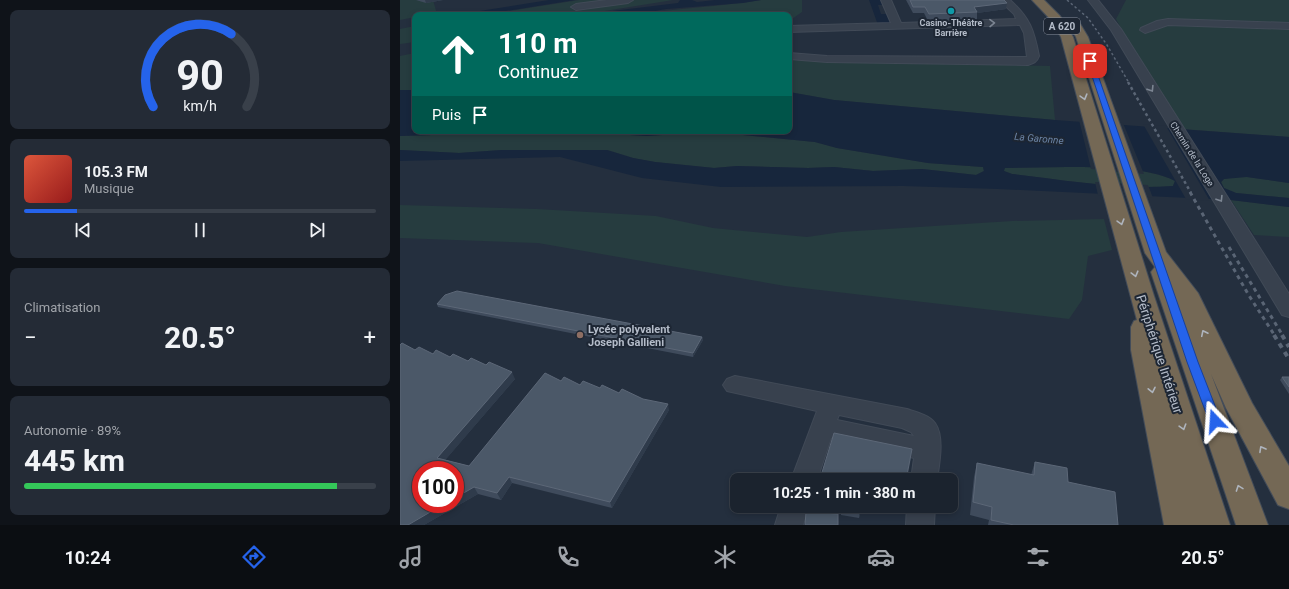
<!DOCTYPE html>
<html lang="fr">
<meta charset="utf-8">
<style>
body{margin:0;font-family:Roboto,sans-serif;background:#242b36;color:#f1f3f6;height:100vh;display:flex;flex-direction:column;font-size:15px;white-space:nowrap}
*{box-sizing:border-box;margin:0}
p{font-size:13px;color:#a0a4aa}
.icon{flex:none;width:22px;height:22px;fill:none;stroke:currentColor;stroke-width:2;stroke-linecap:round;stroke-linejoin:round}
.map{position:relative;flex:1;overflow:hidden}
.drawer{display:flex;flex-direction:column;gap:10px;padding:10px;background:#0f1319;width:400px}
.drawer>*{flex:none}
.banner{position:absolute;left:12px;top:12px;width:380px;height:122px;border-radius:8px;box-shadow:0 2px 6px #0003,0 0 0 1px #39404a;background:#00695c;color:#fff;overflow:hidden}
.speed{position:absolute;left:12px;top:461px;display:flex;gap:8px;font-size:20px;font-weight:700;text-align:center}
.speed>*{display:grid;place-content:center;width:52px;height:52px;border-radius:50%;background:#1b232e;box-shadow:0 2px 6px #0003,0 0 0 1px #39404a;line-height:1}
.speed .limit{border:6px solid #d22;background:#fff;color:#111}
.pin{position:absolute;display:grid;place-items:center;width:34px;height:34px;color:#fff;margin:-17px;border-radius:8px;box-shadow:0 2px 6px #0006}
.me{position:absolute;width:44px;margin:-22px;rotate:340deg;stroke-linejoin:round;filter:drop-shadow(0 0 3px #0008)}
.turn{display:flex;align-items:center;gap:14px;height:84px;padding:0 20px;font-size:18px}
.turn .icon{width:52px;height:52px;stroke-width:2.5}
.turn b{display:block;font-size:28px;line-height:34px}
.then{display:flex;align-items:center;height:38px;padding:0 20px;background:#0003;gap:8px;font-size:15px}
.big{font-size:30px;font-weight:700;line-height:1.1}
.drawer .tile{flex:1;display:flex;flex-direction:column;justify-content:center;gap:6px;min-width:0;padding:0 14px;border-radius:8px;background:#242b36}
.drawer .dial{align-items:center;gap:0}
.dial svg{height:104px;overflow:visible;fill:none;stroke:#39404a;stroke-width:7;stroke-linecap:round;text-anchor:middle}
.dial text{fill:#f1f3f6;stroke:none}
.song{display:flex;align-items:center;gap:12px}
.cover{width:48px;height:48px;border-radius:6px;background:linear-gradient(135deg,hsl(10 70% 55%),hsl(0 70% 35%))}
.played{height:4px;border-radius:2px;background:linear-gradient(90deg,#2563eb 15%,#39404a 15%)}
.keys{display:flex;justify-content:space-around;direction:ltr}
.heat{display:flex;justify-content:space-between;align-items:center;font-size:22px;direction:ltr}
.charge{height:6px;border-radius:3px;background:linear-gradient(90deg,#34c759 89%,#39404a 0)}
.trip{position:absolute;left:330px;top:473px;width:228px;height:40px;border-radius:8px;background:#1b232e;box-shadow:0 2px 6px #0003,0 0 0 1px #39404a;font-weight:700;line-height:40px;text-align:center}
.tabs{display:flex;height:64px;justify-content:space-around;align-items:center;background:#0b0e12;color:#a0a4aa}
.tabs .icon{width:28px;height:28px}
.tabs .on{color:#2563eb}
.tabs b{font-size:18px;color:#f1f3f6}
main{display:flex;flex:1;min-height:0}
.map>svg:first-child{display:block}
</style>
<main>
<section class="drawer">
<div class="tile dial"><svg viewBox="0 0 100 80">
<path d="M14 69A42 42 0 1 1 86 69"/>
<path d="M14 69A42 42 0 0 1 74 13" stroke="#2563eb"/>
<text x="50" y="56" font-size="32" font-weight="700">90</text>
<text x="50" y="72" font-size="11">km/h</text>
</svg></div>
<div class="tile">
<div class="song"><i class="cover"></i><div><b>105.3 FM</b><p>Musique</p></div></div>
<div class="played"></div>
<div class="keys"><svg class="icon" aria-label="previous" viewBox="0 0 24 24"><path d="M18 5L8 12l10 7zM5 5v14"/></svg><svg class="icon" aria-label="pause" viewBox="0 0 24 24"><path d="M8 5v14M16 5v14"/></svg><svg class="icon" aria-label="next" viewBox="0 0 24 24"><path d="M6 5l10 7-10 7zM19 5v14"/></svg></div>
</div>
<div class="tile"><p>Climatisation</p>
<div class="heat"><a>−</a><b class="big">20.5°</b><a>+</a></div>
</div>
<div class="tile"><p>Autonomie · 89%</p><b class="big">445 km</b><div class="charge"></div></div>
</section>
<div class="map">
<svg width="889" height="525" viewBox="0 0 889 525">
<rect width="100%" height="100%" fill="#242f3e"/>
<path fill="#263c3f" d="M0,0H33L37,14L15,15V17L0,20Z
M179,0H273L180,15H85Z
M361,0H402V12L389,21V15H234C276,8 319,7 361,0Z
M726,0H889V137L781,129L735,54L716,19Z
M15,26V42L0,44V29Z
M15,53V90H0V56Z
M389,60L650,66L655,120L434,100L389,92Z
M161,131L247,136L305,132L343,135L415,142L437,148L528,163L583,167L584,171L576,175L522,169L473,171L434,167L408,168L337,166L314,168L255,162L233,158L207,150H102L59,153L0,150V136Z
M666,167C694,167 750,167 775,181L773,186C719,190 665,180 612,174L604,171V168Z
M835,177H847L889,183V198L836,193L824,188L821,182L824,179Z
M831,200L889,207V237L854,235Z
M0,205L137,209L256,216L313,228L407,237L441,232L612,221L704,219L712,250L688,256L682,300L669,319L385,286L138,243L0,238Z"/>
<path fill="#17263c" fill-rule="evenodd" d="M149,0H175L81,15H54Z
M280,0H292L297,2L315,0H361L343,3L266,9L234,15H200L204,12L278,3Z
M469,0H484L486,5H478L481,14H490L494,25H478Z
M0,90H15V131H161L0,136Z
M389,92L434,100L655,120L889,137V183L847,177L824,179L821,182L824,188L836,193L889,198V207L831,200L598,189L503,186L321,187L242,178L160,157L0,161V150L59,153L102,150H207L233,158L255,162L314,168L337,166L408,168L434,167L473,171L522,169L576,175L584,171L583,167L528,163L437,148L415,142L343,135L305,132L247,136L165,131H389ZM666,167C694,167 751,167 775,181L773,186C719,190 665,180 612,174L604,171L605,168Z"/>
<path fill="#242f3e" d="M679,120L723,123L744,174L691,169Z
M743,124L766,126L810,201L786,199Z
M695,182L748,185L753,198L698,195Z"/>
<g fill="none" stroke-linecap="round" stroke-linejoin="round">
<g stroke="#414a57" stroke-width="2">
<path id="minor" d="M207,0H233L228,3L176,10L171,7L176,4Z
M481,0H491L501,23L616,19L614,14L599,0H610C630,18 634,30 639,56C637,62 634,63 628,65L427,62L389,59V53L427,56L627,57L624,33L620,25L389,32V26L491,23Z
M688,0H698L721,29L889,294V317L882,315L711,30Z
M768,19L889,23V29L768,25L745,33L740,30L741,28L757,21Z
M335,376L507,409C516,412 529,415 535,423C545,437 539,465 537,480H511L514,458L431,438L417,480H391L417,411L327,391L323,385L327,379ZM439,415L502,428L511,432L514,436L437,420Z
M381,506H409L403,525H375Z
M507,506H535L534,525H506Z"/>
</g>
<g stroke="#434c59" stroke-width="2">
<path id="highway" d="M632,0H644L660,16L673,37L754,296L830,525H764L731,350V327L734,321L737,320L661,37L651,20Z
M675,21L679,22L688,37L766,252L798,293L852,403L889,466V509L878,505L826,408L811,374L868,525H836L751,272L755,267L745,253L676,37L669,25L671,22Z"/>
</g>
<use href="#minor" fill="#38414e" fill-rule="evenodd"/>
<use href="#highway" fill="#746855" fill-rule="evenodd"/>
<path stroke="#5a6575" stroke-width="1.5" stroke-dasharray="2.5 2.5" stroke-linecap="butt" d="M667,0L688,18L707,45L729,83"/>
<path stroke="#5a6575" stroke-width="2.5" stroke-dasharray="3 3" stroke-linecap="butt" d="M728,82L791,193"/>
<path stroke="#5a6575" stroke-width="3" stroke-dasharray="4 4" stroke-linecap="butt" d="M790,192L848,294L875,336
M829,247L883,336"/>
<path stroke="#5a6575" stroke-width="4" stroke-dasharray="5 5" stroke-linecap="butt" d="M874,335L889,359
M882,335L889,347"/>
</g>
<path fill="#3f4b5c" d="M16,0H43L26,3Z
M506,0H604L606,9L577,13V19L528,21L524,13H513Z
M37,304L302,337L303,340L293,357L38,307Z
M15,350L68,361L115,379L45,460L69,466L161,381L219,393L269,410L212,508L112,483L101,500L78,494L24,525Z
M882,377H889V394L880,380Z
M635,462L668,482L718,525H588L589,520L570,515L574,477L577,463L631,475Z
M441,506H462L459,518L441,515Z"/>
<path fill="#2f3b4b" d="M25,0H43L26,3Z
M607,3L606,9L577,13V12L574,7Z
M302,337L303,340L293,357V353Z
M112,372L115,379L41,465L37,458Z
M268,404L269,410L212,508L210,502Z
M512,449L511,459L507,480H506Z
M109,477L112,483L101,500L97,493Z
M74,487L78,494L24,525H8L44,504H55V498Z
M460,506H462L459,518V508Z"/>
<path fill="#4b5868" stroke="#5c6777" d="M510,0H604L607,3L574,7L577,12L529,14L525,7H513Z
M57,291L302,337L293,353L37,304L45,295Z
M2,343L15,350L19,347L33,354L36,350L50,357L53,354L68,361L71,358L86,365L89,362L112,372L37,458L69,466L145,373L161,381L164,377L180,385L183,381L200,388L202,385L219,393L222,389L243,399L268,404L210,502L109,477L97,493L74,487L55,498V470H21V504H44L8,525H0V345Z
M882,377H889V387Z
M434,433L512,449L506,480H426L420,479Z
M635,462L667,468L668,482L715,492L718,525H614L591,520L592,507L573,502L577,463L634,475Z
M447,506H460L459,508Z
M406,512L438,514V525H405Z"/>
<defs><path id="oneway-chevron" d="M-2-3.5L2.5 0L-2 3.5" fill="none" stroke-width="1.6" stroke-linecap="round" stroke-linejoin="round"/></defs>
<g stroke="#7c8592">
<use href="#oneway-chevron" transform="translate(592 23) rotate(-1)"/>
<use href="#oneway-chevron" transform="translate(751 89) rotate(58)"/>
<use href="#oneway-chevron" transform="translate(820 199) rotate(58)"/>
</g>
<g stroke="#aeb4bd">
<use href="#oneway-chevron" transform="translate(684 97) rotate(74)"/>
<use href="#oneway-chevron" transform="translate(721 222) rotate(74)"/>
<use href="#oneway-chevron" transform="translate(735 274) rotate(75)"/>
<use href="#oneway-chevron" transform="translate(804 333) rotate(-116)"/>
<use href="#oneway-chevron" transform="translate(752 390) rotate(78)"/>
<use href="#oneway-chevron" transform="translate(783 427) rotate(73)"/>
<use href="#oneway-chevron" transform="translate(862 449) rotate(-119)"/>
<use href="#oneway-chevron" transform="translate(839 488) rotate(-110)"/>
</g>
<path fill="#2563eb" stroke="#184099" d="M690,59L693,61L798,362L821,421L819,424L815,426L810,424L809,421L787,362L687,61Z"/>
<circle fill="#0f9aa8" stroke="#1d2633" stroke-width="1.5" cx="551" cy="11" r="4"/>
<circle fill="#8d6e63" stroke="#1d2633" stroke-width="1.5" cx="180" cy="335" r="4"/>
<g text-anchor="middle" stroke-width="4" stroke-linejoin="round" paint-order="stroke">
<g font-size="9" font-weight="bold" fill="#b4bcc9" stroke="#1d2633">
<text x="551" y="26">Casino-Théâtre<tspan x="551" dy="10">Barrière</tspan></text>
</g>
<g font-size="9" fill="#b4bcc9" stroke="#1d2633">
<text transform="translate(792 154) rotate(58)" y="3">Chemin de la Loge</text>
</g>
<rect fill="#1d2633" stroke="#878f9c" stroke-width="1" x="644" y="18" width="36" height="16" rx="3"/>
<g font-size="10" font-weight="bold" fill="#b4bcc9">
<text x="662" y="30">A 620</text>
</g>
<g font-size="10" font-style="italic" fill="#6d86a8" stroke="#1d2633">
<text transform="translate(639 138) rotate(5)" y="4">La Garonne</text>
</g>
<g font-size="11" font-weight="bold" fill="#b4bcc9" stroke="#1d2633" text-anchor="start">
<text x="188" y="333">Lycée polyvalent<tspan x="188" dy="13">Joseph Gallieni</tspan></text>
</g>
<g font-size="13" fill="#b4bcc9" stroke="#1d2633">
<text transform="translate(760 354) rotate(72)" y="5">Périphérique Intérieur</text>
</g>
</g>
</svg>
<div class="speed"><div class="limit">100</div></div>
<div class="pin" style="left:690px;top:61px;background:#d93025"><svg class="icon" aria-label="arrive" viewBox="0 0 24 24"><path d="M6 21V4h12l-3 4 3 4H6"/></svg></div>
<svg class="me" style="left:815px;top:421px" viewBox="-20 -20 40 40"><path d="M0-17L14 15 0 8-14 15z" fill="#2563eb" stroke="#fff" stroke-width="4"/></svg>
<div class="trip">10:25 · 1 min · 380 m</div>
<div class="banner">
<div class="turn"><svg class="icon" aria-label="ahead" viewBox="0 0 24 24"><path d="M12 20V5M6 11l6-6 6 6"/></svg><div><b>110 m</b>Continuez</div></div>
<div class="then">Puis<svg class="icon" aria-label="arrive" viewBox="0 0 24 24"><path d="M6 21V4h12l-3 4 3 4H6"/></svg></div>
</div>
</div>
</main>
<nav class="tabs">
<b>10:24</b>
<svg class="icon on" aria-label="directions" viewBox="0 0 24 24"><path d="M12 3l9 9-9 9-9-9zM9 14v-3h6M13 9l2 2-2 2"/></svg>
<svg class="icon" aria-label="music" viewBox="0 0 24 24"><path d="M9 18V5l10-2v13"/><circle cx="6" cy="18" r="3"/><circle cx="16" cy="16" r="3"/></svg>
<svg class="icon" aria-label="phone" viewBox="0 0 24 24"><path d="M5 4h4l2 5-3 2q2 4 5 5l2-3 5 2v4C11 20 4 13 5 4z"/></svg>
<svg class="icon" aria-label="climate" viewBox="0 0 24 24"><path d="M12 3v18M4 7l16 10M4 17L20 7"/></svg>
<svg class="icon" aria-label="car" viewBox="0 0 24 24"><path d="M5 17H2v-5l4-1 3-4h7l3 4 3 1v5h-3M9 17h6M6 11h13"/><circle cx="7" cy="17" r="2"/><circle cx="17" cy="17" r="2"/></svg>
<svg class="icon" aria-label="filters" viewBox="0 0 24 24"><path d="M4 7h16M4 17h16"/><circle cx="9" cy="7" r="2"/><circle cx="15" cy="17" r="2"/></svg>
<b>20.5°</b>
</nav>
